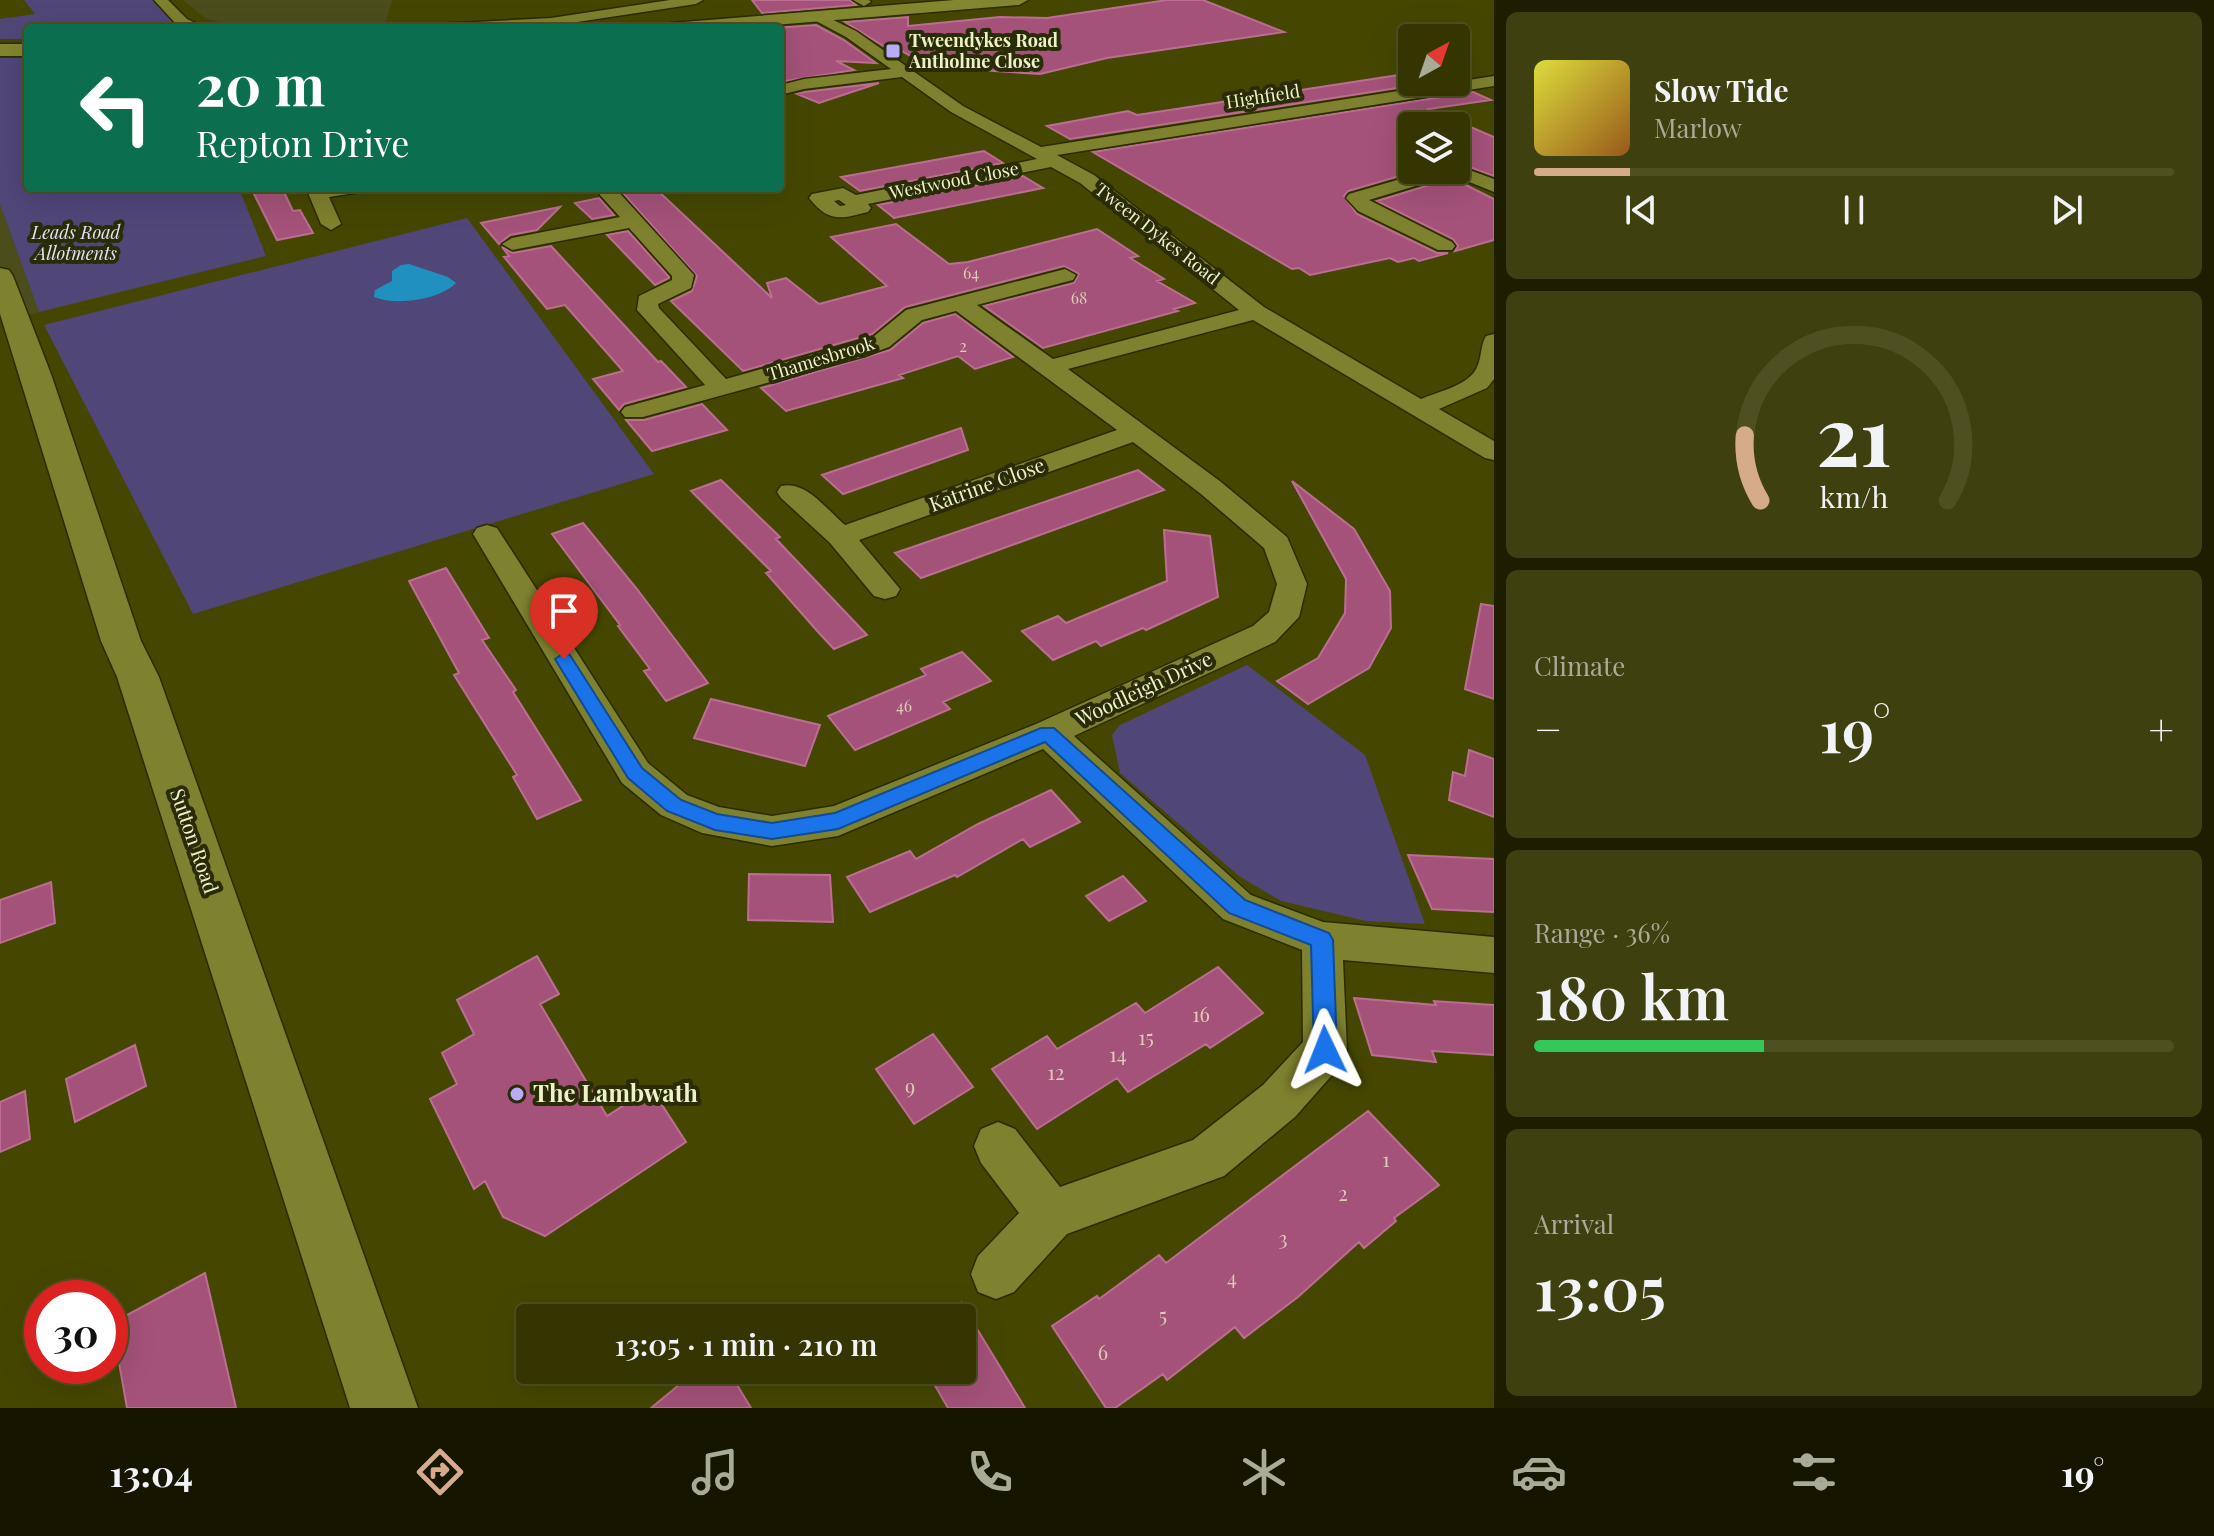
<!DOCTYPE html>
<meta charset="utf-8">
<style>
body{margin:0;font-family:"Playfair Display",serif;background:#3f400f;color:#f1f3f6;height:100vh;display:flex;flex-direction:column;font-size:30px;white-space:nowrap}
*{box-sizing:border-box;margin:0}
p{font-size:26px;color:#a9ab99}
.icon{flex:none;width:44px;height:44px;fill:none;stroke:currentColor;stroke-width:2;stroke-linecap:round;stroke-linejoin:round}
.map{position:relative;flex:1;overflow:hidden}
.side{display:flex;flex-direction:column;gap:12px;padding:12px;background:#1d1d00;width:720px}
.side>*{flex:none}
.guide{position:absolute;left:24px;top:24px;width:760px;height:168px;border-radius:8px;box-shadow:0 8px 32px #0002,0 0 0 2px #4e5022;background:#0b6e4f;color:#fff;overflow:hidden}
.needle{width:52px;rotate:40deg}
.fabs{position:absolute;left:1398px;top:24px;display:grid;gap:16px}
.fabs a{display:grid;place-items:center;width:72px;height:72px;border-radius:8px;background:#343500;box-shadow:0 8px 32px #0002,0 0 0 2px #4e5022;font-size:40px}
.speed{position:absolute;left:24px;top:1280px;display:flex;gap:16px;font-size:40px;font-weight:700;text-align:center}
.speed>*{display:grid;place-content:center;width:104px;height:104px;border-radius:50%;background:#343500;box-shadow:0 8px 32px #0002,0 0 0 2px #4e5022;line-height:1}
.speed .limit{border:12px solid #d22;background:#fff;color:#111}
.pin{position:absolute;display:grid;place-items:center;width:68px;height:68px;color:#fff;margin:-82px -34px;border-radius:50% 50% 50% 0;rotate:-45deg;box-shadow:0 0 8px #0007}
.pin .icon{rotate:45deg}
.me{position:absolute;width:88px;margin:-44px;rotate:358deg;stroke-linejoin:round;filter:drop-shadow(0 0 6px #0008)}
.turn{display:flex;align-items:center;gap:28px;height:168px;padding:0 40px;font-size:36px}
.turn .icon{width:104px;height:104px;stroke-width:2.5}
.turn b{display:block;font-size:56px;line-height:68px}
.big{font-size:60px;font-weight:600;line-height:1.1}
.side .card{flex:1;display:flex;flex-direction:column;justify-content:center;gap:12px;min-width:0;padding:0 28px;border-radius:12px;background:#3f400f}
.side .dial{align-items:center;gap:0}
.dial svg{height:208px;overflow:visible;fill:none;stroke:#4e5022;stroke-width:7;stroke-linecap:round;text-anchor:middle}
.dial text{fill:#f1f3f6;stroke:none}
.song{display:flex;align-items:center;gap:24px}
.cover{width:96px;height:96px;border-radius:12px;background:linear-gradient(135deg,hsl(60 70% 55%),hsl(30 70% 35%))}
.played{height:8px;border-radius:4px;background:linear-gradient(90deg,#d6ab8b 15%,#4e5022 15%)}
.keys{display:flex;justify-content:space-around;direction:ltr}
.heat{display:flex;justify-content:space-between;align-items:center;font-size:44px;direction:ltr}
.charge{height:12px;border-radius:6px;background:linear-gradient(90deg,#34c759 36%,#4e5022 0)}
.trip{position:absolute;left:516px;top:1304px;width:460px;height:80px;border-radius:8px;background:#343500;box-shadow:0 8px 32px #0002,0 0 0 2px #4e5022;font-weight:600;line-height:80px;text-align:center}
.tab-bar{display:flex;height:128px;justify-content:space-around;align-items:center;background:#151500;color:#a9ab99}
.tab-bar .icon{width:56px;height:56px}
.tab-bar .on{color:#d6ab8b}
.tab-bar b{font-size:36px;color:#f1f3f6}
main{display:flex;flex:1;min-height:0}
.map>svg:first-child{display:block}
</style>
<main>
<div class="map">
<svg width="1494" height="1408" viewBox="0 0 1494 1408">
<rect width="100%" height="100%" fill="#454700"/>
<path fill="#4b4d1c" d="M183,0H392L385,24L252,28L206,19Z
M0,204L39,312L0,322Z"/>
<path fill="#504678" d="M24,0H154L175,22L189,28H28V39H0V19L35,14Z
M0,58H28V188H239L266,256L39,312L0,204Z
M467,218L654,474L193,614L44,325Z
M1247,665L1365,755L1425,924L1366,921L1281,901L1239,876L1120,773L1112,735L1120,725Z"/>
<path fill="#2091bf" d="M409,264L448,277L456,283C439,300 396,306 374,297L375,290L392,281V271L401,265Z"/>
<path fill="#a45279" stroke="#bb6e91" stroke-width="2" d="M752,0H850L856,5L762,13Z
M1167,0H1203L1284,32L1107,58L1040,74L931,67L887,43L885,47L845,22L908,17V26L1000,17L1047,18Z
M816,25L844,40L876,63L836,61L854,70L780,82V28H775Z
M1412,73V82H1436L1070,139L1047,126L1128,111L1137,115Z
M879,83L819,103L797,94L805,92Z
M1473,92L1491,100L1429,109L1494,137V176L1456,162V126H1412V170H1420L1348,191L1344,196L1357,214L1437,253H1448L1419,261L1414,258L1398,262L1390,258L1310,275L1299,268L1292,269L1093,152Z
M984,151L1003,163L860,191L841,177Z
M1023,176L1043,188L894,218L878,205Z
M1452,178L1494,199V240L1455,251L1458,246L1453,239L1377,201Z
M251,188H282L293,211L300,210L313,233L277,240Z
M645,188H655L772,298L767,283L786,278L819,304L887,286L831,237L896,224L949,264L968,262L1097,229L1138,256L1130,258L1164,279L1157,281L1195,303L1174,309L1178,311L1043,348L984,306L1074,283L1079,274L1064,266L905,307L872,334L743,371L671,301L692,291L697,276L623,193Z
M599,198L614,215L592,219L575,203Z
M560,207L537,230L510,235L499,244L481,223Z
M628,231L669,277V278L655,285L607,235Z
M551,246L658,362L661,361L686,387L624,404L619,410L593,379L623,371L565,305L547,309L504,257L509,256L502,247L513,253Z
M955,314L1013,357L975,369L958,356L899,375L903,378L786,411L761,388L890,350L923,323Z
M702,404L727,430L652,451L626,420H644Z
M961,428L968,450L843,494L822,475Z
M1138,470L1164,490L921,578L895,553Z
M721,480L780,537L776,539L867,635L834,649L819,633L766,573L771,571L691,491Z
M1292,481L1354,529L1390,591L1391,628L1369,668L1308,704L1277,681L1318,658L1345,613L1346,579Z
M583,523L637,589L708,683L666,701L644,671L650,669L618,626L620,625L552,534Z
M1164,530L1210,536L1218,597L1146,630L1143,628L1101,646L1096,641L1053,660L1022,631L1058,616L1066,623L1167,581Z
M446,568L489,638L482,640L516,690L513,692L581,800L537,819L513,777L517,775L454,675L459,673L409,581Z
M1481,604L1494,606V699L1465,689Z
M962,652L991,681L943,702L950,709L855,750L828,716L926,675L921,669Z
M711,699L820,725L805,766L694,738Z
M1469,750L1494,759V817L1449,800L1453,772L1465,776Z
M1051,790L1080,822L1030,847L1023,839L957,877L955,875L870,912L847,877L910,851L916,859L978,824Z
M1408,855L1494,859V912L1432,909Z
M749,874L830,875L833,922L748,920Z
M1123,876L1146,901L1109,921L1086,896Z
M51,882L55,923L0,943V900Z
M537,956L559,994L540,1004L607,1116L651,1088L686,1142L545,1236L503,1217L485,1181L474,1189L430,1099L457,1084L442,1053L474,1034L457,1000Z
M1218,967L1263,1013L1210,1048L1206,1044L1128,1092L1117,1078L1037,1129L992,1069L1047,1036L1057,1049L1136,1003L1145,1013Z
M1354,998L1436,1005L1434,1001L1494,1005V1055L1432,1051L1436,1062L1372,1055Z
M933,1034L973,1087L914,1124L876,1069Z
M135,1045L146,1086L75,1122L66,1079Z
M25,1091L30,1139L0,1152V1102Z
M1368,1111L1439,1185L1394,1218L1396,1221L1364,1248L1359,1242L1298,1297L1244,1338L1235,1327L1167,1380L1163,1374L1115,1408H1106L1052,1326L1097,1296L1099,1299L1159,1255L1166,1263Z
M205,1273L236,1408H127L112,1323Z
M962,1304L1025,1408H948L926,1370H962Z
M697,1370H728L751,1408H651Z"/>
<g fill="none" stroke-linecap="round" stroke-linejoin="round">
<g stroke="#2b2c00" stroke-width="3">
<path id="minor" d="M154,0H168L187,19L206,28L177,25Z
M670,0H703L696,4L551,26L431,28L438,24L551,18Z
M853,0H869L871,2L864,6Z
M821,14L856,31L963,106L1041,147L1494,76V86L1057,155L1094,175L1264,307L1421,399C1437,392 1470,385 1477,367C1482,357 1480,346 1486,336L1494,334V379L1487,388L1439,409L1494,441V460L1485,458L1253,320L1068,369L1221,482L1287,537L1307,584L1299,617L1275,642L1074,736L1251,895L1323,922L1494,937V973L1343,960L1347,1050L1341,1065L1295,1117L1224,1176L1067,1234L1014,1292L996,1299L978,1292L971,1274L978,1256L1019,1213L981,1163L974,1146L981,1129L998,1122L1015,1129L1060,1187L1193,1140L1263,1085L1303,1042L1302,950L1223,919L1043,749L838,836L772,846L702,833L661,815L622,783L473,534L477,528L487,525L497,528L648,763L687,795L719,807L772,816L834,806L1036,724L1253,626L1269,612L1277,584L1264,548L1201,494L1133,442L859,540L900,589L896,596L885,599L874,596L830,543L781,498L777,492L781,486C806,480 827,510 845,525L1117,430L956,311L922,320L889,347L865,356L643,417H625L621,412L625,407L705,385L637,310L639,296L672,280V276L629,228L512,250L502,244L512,238L620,217L600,195V188H615L694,275L691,288L658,304L659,308L726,379L873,337L906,310L1065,269L1076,275L1073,280L977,305L1053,359L1239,310L1080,183L1051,167L868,204L871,208L868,212C840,219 829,223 809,198L812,194L843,188L856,195L1037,159L951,112L902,77L804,89L780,95V85L804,79L891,69L846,37L816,21V15ZM839,200L846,205L840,206L834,201Z
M1456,165L1494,179V192L1452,175L1369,200L1452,242L1455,246L1452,250H1438L1358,211L1346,198L1349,194L1431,170H1456Z
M306,188H363L361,192L329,197L341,224L331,230L321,224Z"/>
</g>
<g stroke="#2b2c00" stroke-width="3">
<path id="tertiary" d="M0,268L9,270L13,276L51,374L141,641L159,677L418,1408H350L117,677L101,641L0,314Z"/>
</g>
<g stroke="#2b2c00" stroke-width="3">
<path id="secondary" d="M954,0H1028L1019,5L738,28H662L671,23Z
M0,44H28V56H0Z"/>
</g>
<use href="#minor" fill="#7e812d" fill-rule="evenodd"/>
<use href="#tertiary" fill="#7e812d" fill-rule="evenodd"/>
<use href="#secondary" fill="#82862f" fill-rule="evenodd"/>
</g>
<path fill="#1a73e8" stroke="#114b97" stroke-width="2" d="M564,653L570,655L642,768L681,800L717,814L772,823L835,813L1041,728H1054L1245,900L1329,933L1333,940L1337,1050L1334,1058L1325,1061L1317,1058L1314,1050L1311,945L1229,913L1045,742L838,829L772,839L715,830L667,811L628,778L555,659Z"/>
<g fill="#b8abf7" stroke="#2a2c08" stroke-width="3">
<rect x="885" y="43" width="16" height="16" rx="4"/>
<circle cx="517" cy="1094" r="8"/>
</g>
<g text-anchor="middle" stroke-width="8" stroke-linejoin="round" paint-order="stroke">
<g font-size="16" fill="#dccab5">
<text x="971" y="279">64</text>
<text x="1079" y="304">68</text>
<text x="963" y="352">2</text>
<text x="904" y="712">46</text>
</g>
<g font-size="18" font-weight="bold" fill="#eef2c9" stroke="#2a2c08" text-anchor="start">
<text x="909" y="47">Tweendykes Road<tspan x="909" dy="21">Antholme Close</tspan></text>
</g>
<g font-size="18" fill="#eef2c9" stroke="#2a2c08">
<text transform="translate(1263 97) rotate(-9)" y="6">Highfield</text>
<text transform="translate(954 181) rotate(-11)" y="6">Westwood Close</text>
<text transform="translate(1157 234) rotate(38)" y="6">Tween Dykes Road</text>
<text transform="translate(821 359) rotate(-17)" y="6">Thamesbrook</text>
</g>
<g font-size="18" font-style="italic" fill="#e4e1f6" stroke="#2a2c08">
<text x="76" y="239">Leads Road<tspan x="76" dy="21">Allotments</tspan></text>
</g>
<g font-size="20" fill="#eef2c9" stroke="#2a2c08">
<text transform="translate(987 485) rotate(-20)" y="7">Katrine Close</text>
<text transform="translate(1144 689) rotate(-25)" y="7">Woodleigh Drive</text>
<text transform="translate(194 841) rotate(71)" y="7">Sutton Road</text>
</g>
<g font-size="20" fill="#dccab5">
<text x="1201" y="1022">16</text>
<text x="1146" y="1045">15</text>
<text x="1118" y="1062">14</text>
<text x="1056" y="1080">12</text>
<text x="910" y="1094">9</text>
<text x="1386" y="1167">1</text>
<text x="1343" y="1201">2</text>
<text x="1283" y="1246">3</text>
<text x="1232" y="1285">4</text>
<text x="1163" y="1323">5</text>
<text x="1103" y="1360">6</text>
</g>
<g font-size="24" font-weight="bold" fill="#eef2c9" stroke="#2a2c08" text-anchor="start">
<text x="533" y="1102">The Lambwath</text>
</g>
</g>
</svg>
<div class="fabs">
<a><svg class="needle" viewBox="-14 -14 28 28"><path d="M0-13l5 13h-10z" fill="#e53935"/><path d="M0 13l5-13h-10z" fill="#a9ab99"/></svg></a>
<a><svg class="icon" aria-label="layers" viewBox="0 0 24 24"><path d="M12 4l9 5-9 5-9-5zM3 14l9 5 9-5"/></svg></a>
</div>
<div class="speed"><div class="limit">30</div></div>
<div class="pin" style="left:564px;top:659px;background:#d93025"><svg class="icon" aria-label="arrive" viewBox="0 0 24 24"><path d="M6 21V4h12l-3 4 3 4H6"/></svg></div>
<svg class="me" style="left:1325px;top:1050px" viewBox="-20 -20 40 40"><path d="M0-17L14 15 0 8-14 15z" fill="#1a73e8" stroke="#fff" stroke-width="4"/></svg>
<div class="trip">13:05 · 1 min · 210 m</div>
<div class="guide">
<div class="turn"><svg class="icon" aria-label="left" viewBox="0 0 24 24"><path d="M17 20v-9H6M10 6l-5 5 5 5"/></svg><div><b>20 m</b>Repton Drive</div></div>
</div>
</div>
<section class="side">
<div class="card">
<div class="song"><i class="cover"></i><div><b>Slow Tide</b><p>Marlow</p></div></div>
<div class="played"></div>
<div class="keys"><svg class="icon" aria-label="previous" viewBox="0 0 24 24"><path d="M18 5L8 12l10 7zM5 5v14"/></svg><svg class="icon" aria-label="pause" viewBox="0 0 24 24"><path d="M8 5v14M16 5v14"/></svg><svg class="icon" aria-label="next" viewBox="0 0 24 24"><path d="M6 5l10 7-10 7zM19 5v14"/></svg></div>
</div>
<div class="card dial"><svg viewBox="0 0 100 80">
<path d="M14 69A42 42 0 1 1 86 69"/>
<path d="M14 69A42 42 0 0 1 8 44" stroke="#d6ab8b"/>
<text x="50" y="56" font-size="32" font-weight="700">21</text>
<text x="50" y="72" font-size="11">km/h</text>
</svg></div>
<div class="card"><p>Climate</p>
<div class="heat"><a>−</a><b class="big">19°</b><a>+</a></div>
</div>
<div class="card"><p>Range · 36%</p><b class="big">180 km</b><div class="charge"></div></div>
<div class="card"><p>Arrival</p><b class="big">13:05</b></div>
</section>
</main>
<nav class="tab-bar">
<b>13:04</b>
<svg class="icon on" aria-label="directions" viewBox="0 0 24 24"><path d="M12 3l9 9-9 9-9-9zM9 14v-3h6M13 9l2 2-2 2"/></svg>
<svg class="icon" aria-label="music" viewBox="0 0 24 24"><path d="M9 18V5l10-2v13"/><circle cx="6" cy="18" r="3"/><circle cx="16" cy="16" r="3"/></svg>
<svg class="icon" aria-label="phone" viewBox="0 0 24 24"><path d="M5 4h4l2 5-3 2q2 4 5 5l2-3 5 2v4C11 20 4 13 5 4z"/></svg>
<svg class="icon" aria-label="climate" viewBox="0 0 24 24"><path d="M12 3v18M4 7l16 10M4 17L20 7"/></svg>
<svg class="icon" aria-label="car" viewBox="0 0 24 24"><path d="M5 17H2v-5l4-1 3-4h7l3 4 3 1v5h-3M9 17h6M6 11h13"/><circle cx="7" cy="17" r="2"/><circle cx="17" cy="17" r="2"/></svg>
<svg class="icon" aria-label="filters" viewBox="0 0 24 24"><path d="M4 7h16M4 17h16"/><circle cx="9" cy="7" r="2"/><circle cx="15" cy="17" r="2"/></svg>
<b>19°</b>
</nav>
